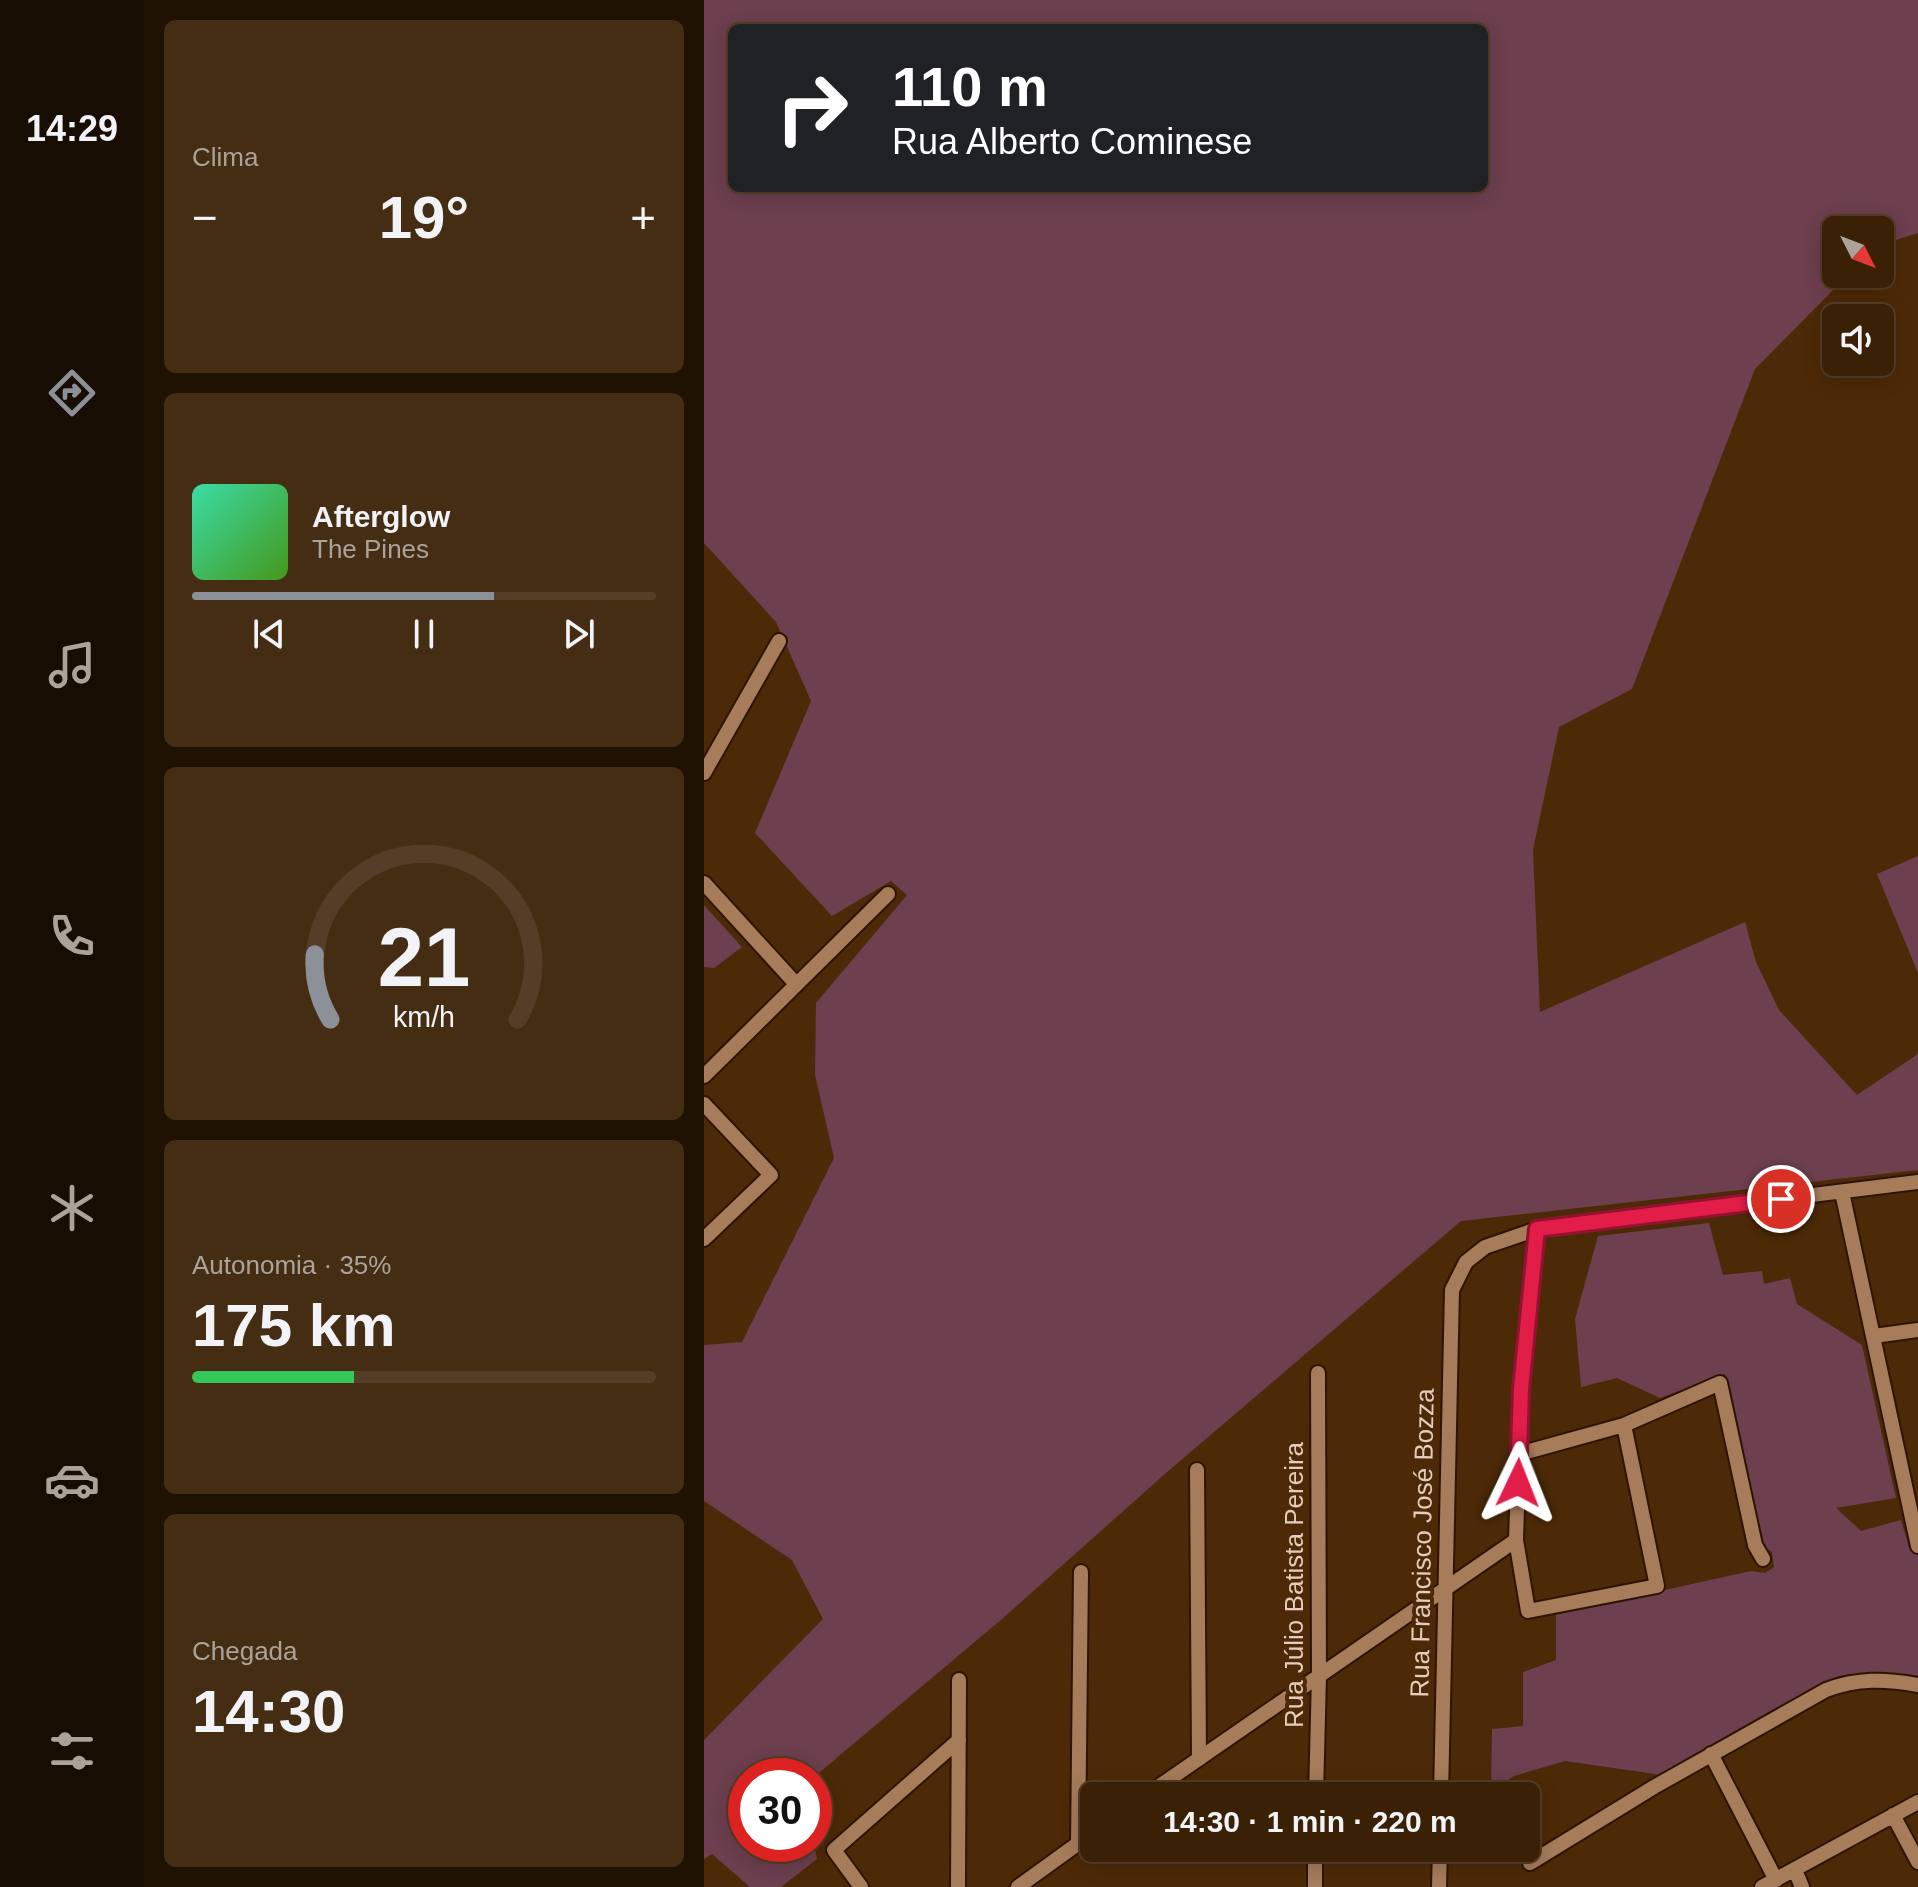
<!DOCTYPE html>
<html lang="pt">
<meta charset="utf-8">
<style>
body{margin:0;font-family:Helvetica,sans-serif;background:#452d13;color:#f1f3f6;height:100vh;display:flex;flex-direction:column;font-size:30px;white-space:nowrap}
*{box-sizing:border-box;margin:0}
p{font-size:26px;color:#aba39a}
.icon{flex:none;width:44px;height:44px;fill:none;stroke:currentColor;stroke-width:2;stroke-linecap:round;stroke-linejoin:round}
.map{position:relative;flex:1;overflow:hidden}
.side{display:flex;flex-direction:column;gap:20px;padding:20px;background:#201203;width:560px}
.side>*{flex:none}
.hud{position:absolute;left:24px;top:24px;width:760px;height:168px;border-radius:12px;box-shadow:0 4px 20px #0003,0 0 0 2px #543e27;background:#202124;color:#fff;overflow:hidden}
.needle{width:52px;rotate:132deg}
.controls{position:absolute;left:1118px;top:216px;display:grid;gap:16px}
.controls a{display:grid;place-items:center;width:72px;height:72px;border-radius:12px;background:#3a2005;box-shadow:0 4px 20px #0003,0 0 0 2px #543e27;font-size:40px}
.speed{position:absolute;left:24px;top:1758px;display:flex;gap:16px;font-size:40px;font-weight:700;text-align:center}
.speed>*{display:grid;place-content:center;width:104px;height:104px;border-radius:50%;background:#3a2005;box-shadow:0 4px 20px #0003,0 0 0 2px #543e27;line-height:1}
.speed .limit{border:12px solid #d22;background:#fff;color:#111}
.pin{position:absolute;display:grid;place-items:center;width:68px;height:68px;color:#fff;margin:-34px;border:4px solid #fff;border-radius:50%;box-shadow:0 2px 8px #0007}
.me{position:absolute;width:88px;margin:-44px;rotate:2deg;stroke-linejoin:round;filter:drop-shadow(0 0 6px #0008)}
.turn{display:flex;align-items:center;gap:28px;height:168px;padding:0 32px;font-size:36px}
.turn .icon{width:104px;height:104px;stroke-width:2.5}
.turn b{display:block;font-size:56px;line-height:68px}
.big{font-size:60px;font-weight:700;line-height:1.1}
.side .widget{flex:1;display:flex;flex-direction:column;justify-content:center;gap:12px;min-width:0;padding:0 28px;border-radius:12px;background:#452d13}
.side .dial{align-items:center;gap:0}
.dial svg{height:208px;overflow:visible;fill:none;stroke:#543e27;stroke-width:7;stroke-linecap:round;text-anchor:middle}
.dial text{fill:#f1f3f6;stroke:none}
.song{display:flex;align-items:center;gap:24px}
.cover{width:96px;height:96px;border-radius:12px;background:linear-gradient(135deg,hsl(160 70% 55%),hsl(100 70% 35%))}
.played{height:8px;border-radius:4px;background:linear-gradient(90deg,#8c9099 65%,#543e27 65%)}
.keys{display:flex;justify-content:space-around;direction:ltr}
.heat{display:flex;justify-content:space-between;align-items:center;font-size:44px;direction:ltr}
.charge{height:12px;border-radius:6px;background:linear-gradient(90deg,#34c759 35%,#543e27 0)}
.trip{position:absolute;left:376px;top:1782px;width:460px;height:80px;border-radius:12px;background:#3a2005;box-shadow:0 4px 20px #0003,0 0 0 2px #543e27;font-weight:700;line-height:80px;text-align:center}
main{display:flex;flex:1;min-height:0}
.tabs{display:flex;flex-direction:column;width:144px;justify-content:space-around;align-items:center;background:#170d02;color:#aba39a}
.tabs .icon{width:56px;height:56px}
.tabs .selected{color:#8c9099}
.tabs b{font-size:36px;color:#f1f3f6}
.map>svg:first-child{display:block}
</style>
<main>
<nav class="tabs">
<b>14:29</b>
<svg class="icon selected" aria-label="directions" viewBox="0 0 24 24"><path d="M12 3l9 9-9 9-9-9zM9 14v-3h6M13 9l2 2-2 2"/></svg>
<svg class="icon" aria-label="music" viewBox="0 0 24 24"><path d="M9 18V5l10-2v13"/><circle cx="6" cy="18" r="3"/><circle cx="16" cy="16" r="3"/></svg>
<svg class="icon" aria-label="phone" viewBox="0 0 24 24"><path d="M5 4h4l2 5-3 2q2 4 5 5l2-3 5 2v4C11 20 4 13 5 4z"/></svg>
<svg class="icon" aria-label="climate" viewBox="0 0 24 24"><path d="M12 3v18M4 7l16 10M4 17L20 7"/></svg>
<svg class="icon" aria-label="car" viewBox="0 0 24 24"><path d="M5 17H2v-5l4-1 3-4h7l3 4 3 1v5h-3M9 17h6M6 11h13"/><circle cx="7" cy="17" r="2"/><circle cx="17" cy="17" r="2"/></svg>
<svg class="icon" aria-label="filters" viewBox="0 0 24 24"><path d="M4 7h16M4 17h16"/><circle cx="9" cy="7" r="2"/><circle cx="15" cy="17" r="2"/></svg>
</nav>
<section class="side">
<div class="widget"><p>Clima</p>
<div class="heat"><a>−</a><b class="big">19°</b><a>+</a></div>
</div>
<div class="widget">
<div class="song"><i class="cover"></i><div><b>Afterglow</b><p>The Pines</p></div></div>
<div class="played"></div>
<div class="keys"><svg class="icon" aria-label="previous" viewBox="0 0 24 24"><path d="M18 5L8 12l10 7zM5 5v14"/></svg><svg class="icon" aria-label="pause" viewBox="0 0 24 24"><path d="M8 5v14M16 5v14"/></svg><svg class="icon" aria-label="next" viewBox="0 0 24 24"><path d="M6 5l10 7-10 7zM19 5v14"/></svg></div>
</div>
<div class="widget dial"><svg viewBox="0 0 100 80">
<path d="M14 69A42 42 0 1 1 86 69"/>
<path d="M14 69A42 42 0 0 1 8 44" stroke="#8c9099"/>
<text x="50" y="56" font-size="32" font-weight="700">21</text>
<text x="50" y="72" font-size="11">km/h</text>
</svg></div>
<div class="widget"><p>Autonomia · 35%</p><b class="big">175 km</b><div class="charge"></div></div>
<div class="widget"><p>Chegada</p><b class="big">14:30</b></div>
</section>
<div class="map">
<svg width="1214" height="1887" viewBox="0 0 1214 1887">
<rect width="100%" height="100%" fill="#4d2a07"/>
<path fill="#6d3f4f" fill-rule="evenodd" d="M0,0H1214V233L1176,245V230H1132V274H1145L1051,369L928,689L855,727L829,850L836,1012L1041,922L1052,962L1075,1010L1153,1095L1214,1054V1170L757,1221L462,1473L298,1619L110,1777L42,1776V1844H110L113,1859L77,1887H46L8,1854L0,1859V1740L119,1619L88,1560L0,1501V1345L38,1342L130,1158L111,1075L112,1003L203,895L187,881L128,916L51,833L107,701L72,622L0,543ZM28,28H780V188H28Z
M1214,856V973L1173,874Z
M0,905L38,947L10,968L0,967Z
M1005,1223L1019,1275L1058,1271L1060,1284L1086,1278L1093,1304L1158,1345L1192,1498L1132,1508L1157,1531L1197,1520L1206,1550L1214,1552V1679L1159,1673L1134,1676L958,1775L861,1761L810,1776L787,1791L788,1729L819,1726V1672L852,1660V1614L1047,1571L1061,1573L1070,1567L1068,1552L1055,1543L1021,1374L956,1398L913,1378L877,1387L871,1319L894,1236Z"/>
<g fill="none" stroke-linecap="round" stroke-linejoin="round">
<g stroke="#2e1400" stroke-width="18">
<path id="minor" d="M0,773L75,641
M0,883L92,984
M0,1076L184,894
M0,1104L67,1175L0,1239
M1138,1192L1214,1546
M833,1229L817,1389L812,1540L824,1611L953,1586L920,1425
M1170,1336L1214,1330
M815,1454L920,1425L1016,1383L1051,1545L1059,1559
M493,1470L495,1759
M1007,1754L1072,1880
M441,1796L812,1540
M612,1796L615,1675L614,1373
M737,1796L748,1290L762,1262L781,1247L833,1229L1214,1182
M1189,1815L1214,1862
M374,1843L377,1572
M826,1863L950,1787L1122,1690C1154,1678 1181,1679 1214,1685
M1091,1870L1098,1887
M157,1887L130,1850L255,1740
M254,1887L255,1680
M314,1887L390,1832
M611,1887V1848
M735,1887L736,1848
M1058,1887L1214,1802"/>
</g>
<use href="#minor" stroke="#a67c5b" stroke-width="14"/>
</g>
<g fill="none" stroke-linecap="round" stroke-linejoin="round">
<g stroke="#92132f" stroke-width="20">
<path id="route" d="M814,1483L817,1389L833,1229L1077,1199"/>
</g>
<use href="#route" stroke="#e11d48" stroke-width="14"/>
</g>
<g text-anchor="middle" stroke-width="8" stroke-linejoin="round" paint-order="stroke">
<g font-size="26" fill="#e4cdbc" stroke="#4d2a07">
<text transform="translate(718 1543) rotate(-89)" y="9">Rua Francisco José Bozza</text>
<text transform="translate(590 1585) rotate(-90)" y="9">Rua Júlio Batista Pereira</text>
</g>
</g>
</svg>
<div class="controls">
<a><svg class="needle" viewBox="-14 -14 28 28"><path d="M0-13l5 13h-10z" fill="#e53935"/><path d="M0 13l5-13h-10z" fill="#aba39a"/></svg></a>
<a><svg class="icon" aria-label="sound" viewBox="0 0 24 24"><path d="M4 9h4l5-4v14l-5-4H4zM17 9q2 3 0 6"/></svg></a>
</div>
<div class="speed"><div class="limit">30</div></div>
<div class="pin" style="left:1077px;top:1199px;background:#d93025"><svg class="icon" aria-label="arrive" viewBox="0 0 24 24"><path d="M6 21V4h12l-3 4 3 4H6"/></svg></div>
<svg class="me" style="left:814px;top:1483px" viewBox="-20 -20 40 40"><path d="M0-17L14 15 0 8-14 15z" fill="#e11d48" stroke="#fff" stroke-width="4"/></svg>
<div class="trip">14:30 · 1 min · 220 m</div>
<div class="hud">
<div class="turn"><svg class="icon" aria-label="right" viewBox="0 0 24 24"><path d="M7 20v-9h11M14 6l5 5-5 5"/></svg><div><b>110 m</b>Rua Alberto Cominese</div></div>
</div>
</div>
</main>
